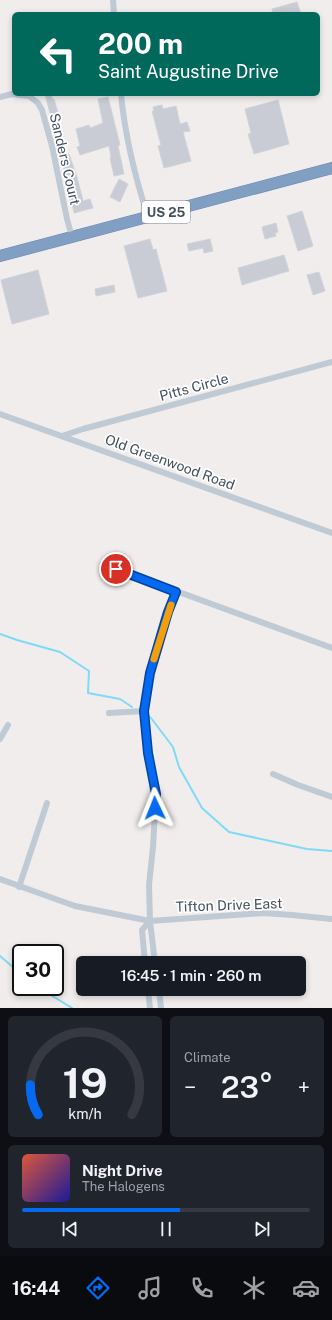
<!DOCTYPE html>
<meta charset="utf-8">
<style>
body{margin:0;font-family:"Public Sans",sans-serif;background:#20242c;color:#f1f3f6;height:100vh;display:flex;flex-direction:column;font-size:15px;white-space:nowrap}
*{box-sizing:border-box;margin:0}
p{font-size:13px;color:#9ea1a6}
.icon{flex:none;width:22px;height:22px;fill:none;stroke:currentColor;stroke-width:2;stroke-linecap:round;stroke-linejoin:round}
.map{position:relative;height:1008px;overflow:hidden}
.drawer{display:flex;flex-direction:column;gap:8px;padding:8px;background:#0d0f14;flex:1}
.drawer>*{flex:none}
.hud{position:absolute;left:12px;top:12px;width:308px;height:84px;border-radius:6px;box-shadow:0 2px 6px #0003;background:#00695c;color:#fff;overflow:hidden}
.speed{position:absolute;left:12px;top:944px;display:flex;gap:8px;font-size:20px;font-weight:700;text-align:center}
.speed>*{display:grid;place-content:center;width:52px;height:52px;border-radius:50%;background:#171b24;box-shadow:0 2px 6px #0003;line-height:1}
.speed .limit{border:2px solid #111;border-radius:6px;background:#fff;color:#111}
.pin{position:absolute;display:grid;place-items:center;width:34px;height:34px;color:#fff;margin:-17px;border:2px solid #fff;border-radius:50%;box-shadow:0 1px 4px #0007}
.me{position:absolute;width:44px;margin:-22px;rotate:358deg;stroke-linejoin:round;filter:drop-shadow(0 0 3px #0008)}
.turn{display:flex;align-items:center;gap:14px;height:84px;padding:0 20px;font-size:18px}
.turn .icon{width:52px;height:52px;stroke-width:2.5}
.turn b{display:block;font-size:28px;line-height:34px}
.big{font-size:30px;font-weight:600;line-height:1.1}
.drawer .card{flex:1;display:flex;flex-direction:column;justify-content:center;gap:6px;min-width:0;padding:0 14px;border-radius:6px;background:#20242c}
.drawer .dial{align-items:center;gap:0}
.dial svg{height:104px;overflow:visible;fill:none;stroke:#363941;stroke-width:7;stroke-linecap:round;text-anchor:middle}
.dial text{fill:#f1f3f6;stroke:none}
.song{display:flex;align-items:center;gap:12px}
.cover{width:48px;height:48px;border-radius:6px;background:linear-gradient(135deg,hsl(10 70% 55%),hsl(240 70% 35%))}
.played{height:4px;border-radius:2px;background:linear-gradient(90deg,#0669f2 55%,#363941 55%)}
.keys{display:flex;justify-content:space-around;direction:ltr}
.heat{display:flex;justify-content:space-between;align-items:center;font-size:22px;direction:ltr}
.drawer .tiles{flex:1;display:grid;gap:8px;grid-template-columns:1fr 1fr}
.card:last-child{grid-column:span 2}
.trip{position:absolute;left:76px;top:956px;width:230px;height:40px;border-radius:6px;background:#171b24;box-shadow:0 2px 6px #0003;font-weight:600;line-height:40px;text-align:center}
.tab-bar{display:flex;height:64px;justify-content:space-around;align-items:center;background:#090b0e;color:#9ea1a6}
.tab-bar .icon{width:28px;height:28px}
.tab-bar .on{color:#0669f2}
.tab-bar b{font-size:18px;color:#f1f3f6}
.map>svg:first-child{display:block}
</style>
<div class="map">
<svg width="332" height="1008" viewBox="0 0 332 1008">
<rect width="100%" height="100%" fill="#f1eded"/>
<g fill="none" stroke-linecap="round" stroke-linejoin="round">
<path stroke="#7fdaf5" stroke-width="2" d="M0,634L17,640L60,652L89,671L88,693L120,699L132,707
M148,716L151,718L173,747L179,767L202,808L229,832L307,849L332,851
M0,956L21,974
M38,987L72,1008"/>
</g>
<path fill="#c9ccd4" stroke="#d1d3da" d="M297,2L301,14H273L272,9Z
M45,94H52V99H54L60,119L52,121Z
M108,97L120,145L118,146L124,174L114,176L110,158L111,157L109,146L80,155L77,147L80,146L76,129L89,125L90,128L103,123L98,99Z
M278,100L289,144L254,154L248,134L251,133L245,109Z
M162,105L163,109L176,106L180,124L187,122L190,131L183,132L191,161L164,168L158,146L161,145L152,111H154L153,107Z
M69,154L77,177L83,201L90,199L93,208L74,213L66,175L60,157Z
M119,179L128,184L120,202L110,197Z
M302,211L313,246L298,251L287,216Z
M276,223L278,232L275,233L276,236L265,239L262,227Z
M150,239L153,250L156,249L167,291L138,298L124,246Z
M210,239L213,251L204,253L203,248L189,251L187,244Z
M284,255L289,271L242,285L238,268Z
M38,270L49,314L12,324L1,280Z
M319,272L325,291L313,295L307,275Z
M114,285L115,292L96,296L95,289Z"/>
<g fill="none" stroke-linecap="round" stroke-linejoin="round">
<g stroke="#6b8aae" stroke-width="12">
<path id="highway" d="M0,256L332,168"/>
</g>
<path stroke="#bfcad5" stroke-width="6" d="M113,0L114,14
M121,94C125,136 135,177 148,217
M0,97L12,94L29,96L38,103L42,110L52,146L67,219L72,237
M0,414L332,533
M62,436L83,429L332,362
M116,569L332,648
M109,713L144,711
M0,739L8,725
M273,774L298,785L332,797
M0,879L75,906L150,921L263,913L292,915L332,919
M19,887L47,803
M145,963L142,930L150,921
M155,963L150,921L149,885L153,847L156,794L148,753L144,711L150,673L168,612L176,592
M148,989L150,1008
M159,989L161,1008"/>
<use href="#highway" stroke="#809fc2" stroke-width="11"/>
</g>
<g fill="none" stroke-linecap="round" stroke-linejoin="round">
<g stroke="#04449d" stroke-width="10">
<path id="route" d="M116,569L176,592L168,612L150,673L144,711L148,753L156,794L155,808"/>
</g>
<use href="#route" stroke="#0669f2" stroke-width="7"/>
<path stroke="#f59e0b" stroke-width="7" d="M154,659L171,605"/>
</g>
<g text-anchor="middle" stroke-width="3.5" stroke-linejoin="round" paint-order="stroke">
<rect fill="#fff" stroke="#7c858e" stroke-width="1" x="142" y="201" width="48" height="22" rx="3"/>
<g font-size="13" font-weight="bold" fill="#44515d">
<text x="166" y="217">US 25</text>
</g>
<g font-size="14" fill="#44515d" stroke="#fff">
<text transform="translate(65 159) rotate(77)" y="5">Sanders Court</text>
<text transform="translate(194 387) rotate(-15)" y="5">Pitts Circle</text>
<text transform="translate(170 462) rotate(20)" y="5">Old Greenwood Road</text>
<text transform="translate(229 905) rotate(-2)" y="5">Tifton Drive East</text>
</g>
</g>
</svg>
<div class="speed"><div class="limit">30</div></div>
<div class="pin" style="left:116px;top:569px;background:#d93025"><svg class="icon" aria-label="arrive" viewBox="0 0 24 24"><path d="M6 21V4h12l-3 4 3 4H6"/></svg></div>
<svg class="me" style="left:155px;top:808px" viewBox="-20 -20 40 40"><path d="M0-17L14 15 0 8-14 15z" fill="#0669f2" stroke="#fff" stroke-width="4"/></svg>
<div class="trip">16:45 · 1 min · 260 m</div>
<div class="hud">
<div class="turn"><svg class="icon" aria-label="left" viewBox="0 0 24 24"><path d="M17 20v-9H6M10 6l-5 5 5 5"/></svg><div><b>200 m</b>Saint Augustine Drive</div></div>
</div>
</div>
<section class="drawer">
<div class="tiles">
<div class="card dial"><svg viewBox="0 0 100 80">
<path d="M14 69A42 42 0 1 1 86 69"/>
<path d="M14 69A42 42 0 0 1 8 46" stroke="#0669f2"/>
<text x="50" y="56" font-size="32" font-weight="700">19</text>
<text x="50" y="72" font-size="11">km/h</text>
</svg></div>
<div class="card"><p>Climate</p>
<div class="heat"><a>−</a><b class="big">23°</b><a>+</a></div>
</div>
<div class="card">
<div class="song"><i class="cover"></i><div><b>Night Drive</b><p>The Halogens</p></div></div>
<div class="played"></div>
<div class="keys"><svg class="icon" aria-label="previous" viewBox="0 0 24 24"><path d="M18 5L8 12l10 7zM5 5v14"/></svg><svg class="icon" aria-label="pause" viewBox="0 0 24 24"><path d="M8 5v14M16 5v14"/></svg><svg class="icon" aria-label="next" viewBox="0 0 24 24"><path d="M6 5l10 7-10 7zM19 5v14"/></svg></div>
</div>
</div>
</section>
<nav class="tab-bar">
<b>16:44</b>
<svg class="icon on" aria-label="directions" viewBox="0 0 24 24"><path d="M12 3l9 9-9 9-9-9zM9 14v-3h6M13 9l2 2-2 2"/></svg>
<svg class="icon" aria-label="music" viewBox="0 0 24 24"><path d="M9 18V5l10-2v13"/><circle cx="6" cy="18" r="3"/><circle cx="16" cy="16" r="3"/></svg>
<svg class="icon" aria-label="phone" viewBox="0 0 24 24"><path d="M5 4h4l2 5-3 2q2 4 5 5l2-3 5 2v4C11 20 4 13 5 4z"/></svg>
<svg class="icon" aria-label="climate" viewBox="0 0 24 24"><path d="M12 3v18M4 7l16 10M4 17L20 7"/></svg>
<svg class="icon" aria-label="car" viewBox="0 0 24 24"><path d="M5 17H2v-5l4-1 3-4h7l3 4 3 1v5h-3M9 17h6M6 11h13"/><circle cx="7" cy="17" r="2"/><circle cx="17" cy="17" r="2"/></svg>
</nav>
